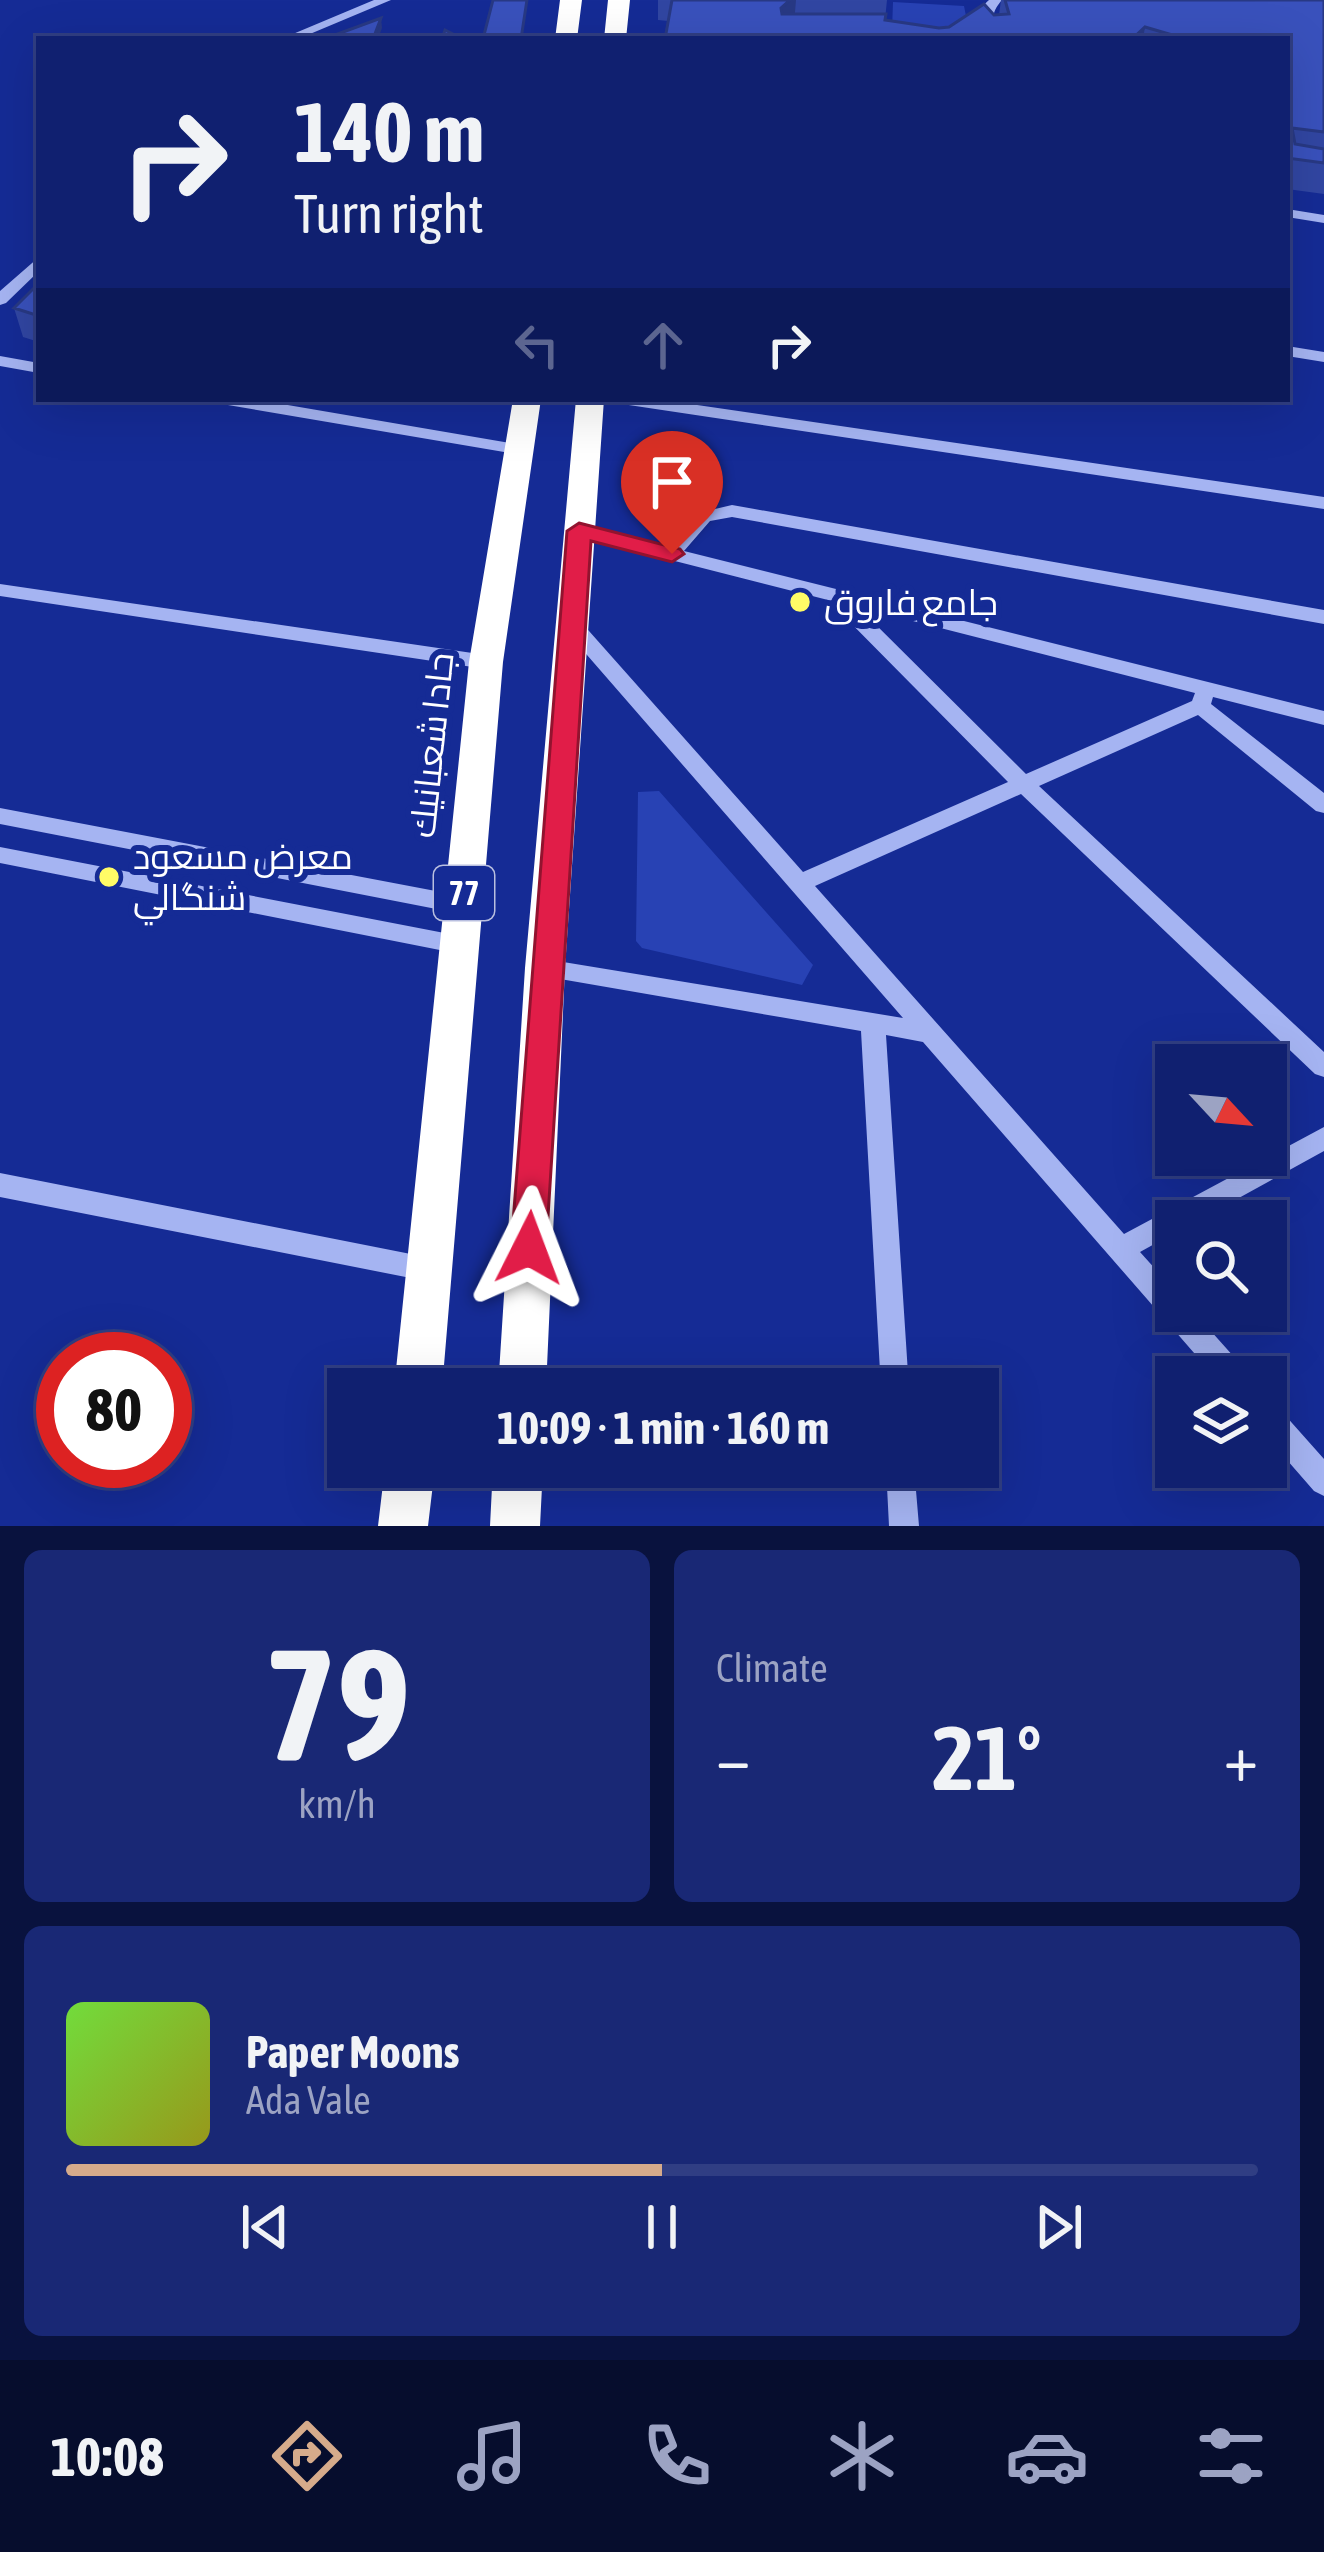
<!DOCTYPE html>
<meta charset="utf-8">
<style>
body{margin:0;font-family:"Asap Condensed",Cairo,sans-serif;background:#192875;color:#f1f3f6;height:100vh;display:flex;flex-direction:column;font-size:45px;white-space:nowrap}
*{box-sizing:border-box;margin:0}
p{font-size:39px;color:#9ca3c3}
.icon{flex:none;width:66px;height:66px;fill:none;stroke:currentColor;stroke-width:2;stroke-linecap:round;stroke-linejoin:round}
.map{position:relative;height:1526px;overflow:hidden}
.panel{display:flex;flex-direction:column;gap:24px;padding:24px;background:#09123e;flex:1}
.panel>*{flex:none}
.guide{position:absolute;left:36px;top:36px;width:1254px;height:366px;border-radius:0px;box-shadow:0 12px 48px #0002,0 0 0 3px #303e83;background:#102070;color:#f1f3f6;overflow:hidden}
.needle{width:78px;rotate:116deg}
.fabs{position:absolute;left:1155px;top:1044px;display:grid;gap:24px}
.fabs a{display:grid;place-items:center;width:132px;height:132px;border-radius:0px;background:#102070;box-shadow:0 12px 48px #0002,0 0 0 3px #303e83;font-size:60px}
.speed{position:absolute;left:36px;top:1332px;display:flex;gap:24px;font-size:60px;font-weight:700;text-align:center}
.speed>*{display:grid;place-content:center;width:156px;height:156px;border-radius:50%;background:#102070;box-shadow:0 12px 48px #0002,0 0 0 3px #303e83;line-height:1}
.speed .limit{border:18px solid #d22;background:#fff;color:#111}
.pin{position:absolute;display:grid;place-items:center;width:102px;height:102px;color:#fff;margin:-123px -51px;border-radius:50% 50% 50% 0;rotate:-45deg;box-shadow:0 0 12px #0007}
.pin .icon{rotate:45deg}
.me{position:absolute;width:132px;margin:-66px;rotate:3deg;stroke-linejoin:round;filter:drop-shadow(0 0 9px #0008)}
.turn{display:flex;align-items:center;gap:42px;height:252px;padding:0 60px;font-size:54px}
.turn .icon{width:156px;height:156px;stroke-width:2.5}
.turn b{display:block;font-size:84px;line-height:102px}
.lanes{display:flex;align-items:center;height:114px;padding:0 60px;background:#0003;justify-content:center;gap:60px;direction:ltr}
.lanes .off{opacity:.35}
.big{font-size:90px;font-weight:700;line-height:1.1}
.panel .widget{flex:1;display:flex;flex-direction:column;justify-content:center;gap:18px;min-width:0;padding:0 42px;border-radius:18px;background:#192875}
.panel .dial{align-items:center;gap:0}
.dial b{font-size:156px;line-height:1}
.song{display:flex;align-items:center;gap:36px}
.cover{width:144px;height:144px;border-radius:18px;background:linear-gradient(135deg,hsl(100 70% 55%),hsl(60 70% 35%))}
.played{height:12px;border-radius:6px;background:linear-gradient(90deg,#d6ab8b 50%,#303e83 50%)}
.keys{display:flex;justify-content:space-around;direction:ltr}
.heat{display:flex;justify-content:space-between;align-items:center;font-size:66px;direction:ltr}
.panel .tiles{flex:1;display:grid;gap:24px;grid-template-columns:1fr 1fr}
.widget:last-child{grid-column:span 2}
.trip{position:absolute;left:327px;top:1368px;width:672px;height:120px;border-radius:0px;background:#102070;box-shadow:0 12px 48px #0002,0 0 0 3px #303e83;font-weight:700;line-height:120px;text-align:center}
.tabs{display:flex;height:192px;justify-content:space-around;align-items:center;background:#060d2d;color:#9ca3c3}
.tabs .icon{width:84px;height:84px}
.tabs .current{color:#d6ab8b}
.tabs b{font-size:54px;color:#f1f3f6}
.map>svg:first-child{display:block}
</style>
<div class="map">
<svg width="1324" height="1526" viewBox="0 0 1324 1526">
<rect width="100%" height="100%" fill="#152b95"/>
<path fill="#2842b4" d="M893,2L964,6L970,36L892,30Z
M659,791L813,965L802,985L642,948L636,941L638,792Z"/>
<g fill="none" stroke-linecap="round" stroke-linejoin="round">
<path fill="#a5b4f2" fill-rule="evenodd" d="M374,0H391L298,39H281Z
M989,0H1002C989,15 992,23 1002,39H990C981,26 974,12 989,0Z
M1287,209L1324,215V223L1287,217Z
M39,257V271L6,303L0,305V291Z
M1287,346L1324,352V362L1287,356Z
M0,356L39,363V373L0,366Z
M214,399H252L522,445L531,450L522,455L222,404Z
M614,399H656L1324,497V509L622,404Z
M732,505L1324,610V624L732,517L710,521L684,551L1324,711V725L1213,697L1211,704L1324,793V813L1316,811L1198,715L1039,786L1324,1052V1077L1315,1074L1021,794L815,886L1124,1234L1324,1127V1151L1197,1221H1176V1232L1140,1252L1176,1292V1311H1193L1243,1367L1247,1377H1215L923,1042L886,1035L909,1389H881L861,1031L537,975L533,968L537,961L545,959L903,1018L567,632L564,627L567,622H581L803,872L1008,782L828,600L573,535L570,531L579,525L668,547L698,513ZM858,607L1195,693L1192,701L1026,774Z
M0,584L486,655L496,662L486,669L0,596Z
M0,808L462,896L470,899L473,905L470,911L462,914L0,824Z
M0,847L460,936L468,938L472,945L468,952L460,954L0,863Z
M0,1173L431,1258L440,1261L444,1270L440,1279L431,1282L0,1197Z
M1266,1401L1276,1405L1324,1459V1496L1314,1491L1266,1436Z
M886,1467H914L919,1526H889Z"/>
<path fill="#fff" fill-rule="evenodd" d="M560,0H582L577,39H555Z
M608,0H630L626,39H604Z
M513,399H541L503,662L442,1389H394L469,662Z
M576,399H604L565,968L546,1389H498L525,968Z
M385,1467H435L428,1526H378Z
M493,1467H543L540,1526H490Z"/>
</g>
<path fill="#3146a2" d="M658,0H887L885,20L939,28L949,27L999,15L1001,0H1324V194L1287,189V39H665L668,21L658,20Z
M39,283V342L23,337L14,308Z"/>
<path fill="#283984" d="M790,0H796L794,24L780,36L781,8Z
M381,18L382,28L378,39H373Z
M1145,27L1143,39H1132Z"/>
<path fill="#3951bc" stroke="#283984" stroke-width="3" d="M493,0H527L521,39H483Z
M672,0H790L781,8L782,14H886L885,20L939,28L949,27L984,4L994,15L1009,14L1005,0H1324V132L1292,128L1295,144L1324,149V163L1287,158V39H1186L1145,27L1132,39H665Z
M381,18L373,39H324Z
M445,30L463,39H442Z
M39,283V316L14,308Z"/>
<path fill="#e11d48" stroke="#92132f" stroke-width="3" d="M579,523L680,549L684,554L672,562L591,541L546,1248L541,1260L529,1264L516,1260L511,1248L567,531Z"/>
<g fill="#fffb66" stroke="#152b95" stroke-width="4.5">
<circle cx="800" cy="602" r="12"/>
<circle cx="109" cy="877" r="12"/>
</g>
<g text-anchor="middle" stroke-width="12" stroke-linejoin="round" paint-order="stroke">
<rect fill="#152b95" stroke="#b9bfdf" stroke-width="3" x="434" y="866" width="60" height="54" rx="9"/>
<g font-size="33" font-weight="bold" fill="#fff">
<text x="464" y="905">77</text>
</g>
<g font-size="36" fill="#fff" stroke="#152b95" text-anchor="start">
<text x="824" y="615">جامع فاروق</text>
<text x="133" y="869">معرض مسعود<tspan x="133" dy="41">شنگالي</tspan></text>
</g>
<g font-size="36" fill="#fff" stroke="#152b95">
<text transform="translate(431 745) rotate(-84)" y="13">جادا شعبانيك</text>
</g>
</g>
</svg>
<div class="fabs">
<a><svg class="needle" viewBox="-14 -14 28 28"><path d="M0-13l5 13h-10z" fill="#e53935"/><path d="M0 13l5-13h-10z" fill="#9ca3c3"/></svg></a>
<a><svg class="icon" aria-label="search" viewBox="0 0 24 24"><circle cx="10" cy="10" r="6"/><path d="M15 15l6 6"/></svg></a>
<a><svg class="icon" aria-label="layers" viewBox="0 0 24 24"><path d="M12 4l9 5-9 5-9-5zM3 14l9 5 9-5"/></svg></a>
</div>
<div class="speed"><div class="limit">80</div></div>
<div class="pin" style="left:672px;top:554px;background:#d93025"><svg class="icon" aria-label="arrive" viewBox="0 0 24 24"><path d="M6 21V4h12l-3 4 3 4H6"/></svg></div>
<svg class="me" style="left:529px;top:1248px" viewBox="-20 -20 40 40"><path d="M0-17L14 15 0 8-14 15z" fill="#e11d48" stroke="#fff" stroke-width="4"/></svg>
<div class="trip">10:09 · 1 min · 160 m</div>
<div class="guide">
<div class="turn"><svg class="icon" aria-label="right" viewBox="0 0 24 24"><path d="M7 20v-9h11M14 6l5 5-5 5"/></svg><div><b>140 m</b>Turn right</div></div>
<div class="lanes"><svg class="icon off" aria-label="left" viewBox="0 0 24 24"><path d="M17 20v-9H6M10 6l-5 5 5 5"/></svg><svg class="icon off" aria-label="ahead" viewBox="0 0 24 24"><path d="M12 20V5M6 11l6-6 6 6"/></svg><svg class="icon" aria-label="right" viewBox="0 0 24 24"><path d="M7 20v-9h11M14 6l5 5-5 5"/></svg></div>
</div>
</div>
<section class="panel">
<div class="tiles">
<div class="widget dial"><b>79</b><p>km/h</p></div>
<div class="widget"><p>Climate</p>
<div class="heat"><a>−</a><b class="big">21°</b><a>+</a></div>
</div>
<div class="widget">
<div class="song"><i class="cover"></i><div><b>Paper Moons</b><p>Ada Vale</p></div></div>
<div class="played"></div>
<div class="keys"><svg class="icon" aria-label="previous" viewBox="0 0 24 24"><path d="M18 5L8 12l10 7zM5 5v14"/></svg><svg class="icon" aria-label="pause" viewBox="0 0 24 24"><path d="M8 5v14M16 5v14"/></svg><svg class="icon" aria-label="next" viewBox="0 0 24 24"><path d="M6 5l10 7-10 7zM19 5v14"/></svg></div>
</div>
</div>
</section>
<nav class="tabs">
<b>10:08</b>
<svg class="icon current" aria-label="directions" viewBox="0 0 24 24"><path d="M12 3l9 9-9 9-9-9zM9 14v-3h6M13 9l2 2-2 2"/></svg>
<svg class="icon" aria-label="music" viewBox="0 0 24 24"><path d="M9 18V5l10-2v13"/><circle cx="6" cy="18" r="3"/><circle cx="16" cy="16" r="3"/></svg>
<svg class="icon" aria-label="phone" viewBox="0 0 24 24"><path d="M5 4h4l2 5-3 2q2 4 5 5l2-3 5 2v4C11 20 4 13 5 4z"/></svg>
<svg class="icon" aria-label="climate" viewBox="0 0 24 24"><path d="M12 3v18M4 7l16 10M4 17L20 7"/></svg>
<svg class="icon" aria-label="car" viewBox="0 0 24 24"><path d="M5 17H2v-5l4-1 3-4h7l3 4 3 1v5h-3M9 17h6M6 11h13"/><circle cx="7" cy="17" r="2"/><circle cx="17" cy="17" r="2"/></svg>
<svg class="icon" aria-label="filters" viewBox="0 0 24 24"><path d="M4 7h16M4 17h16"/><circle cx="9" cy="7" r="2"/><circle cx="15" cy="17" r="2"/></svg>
</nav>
